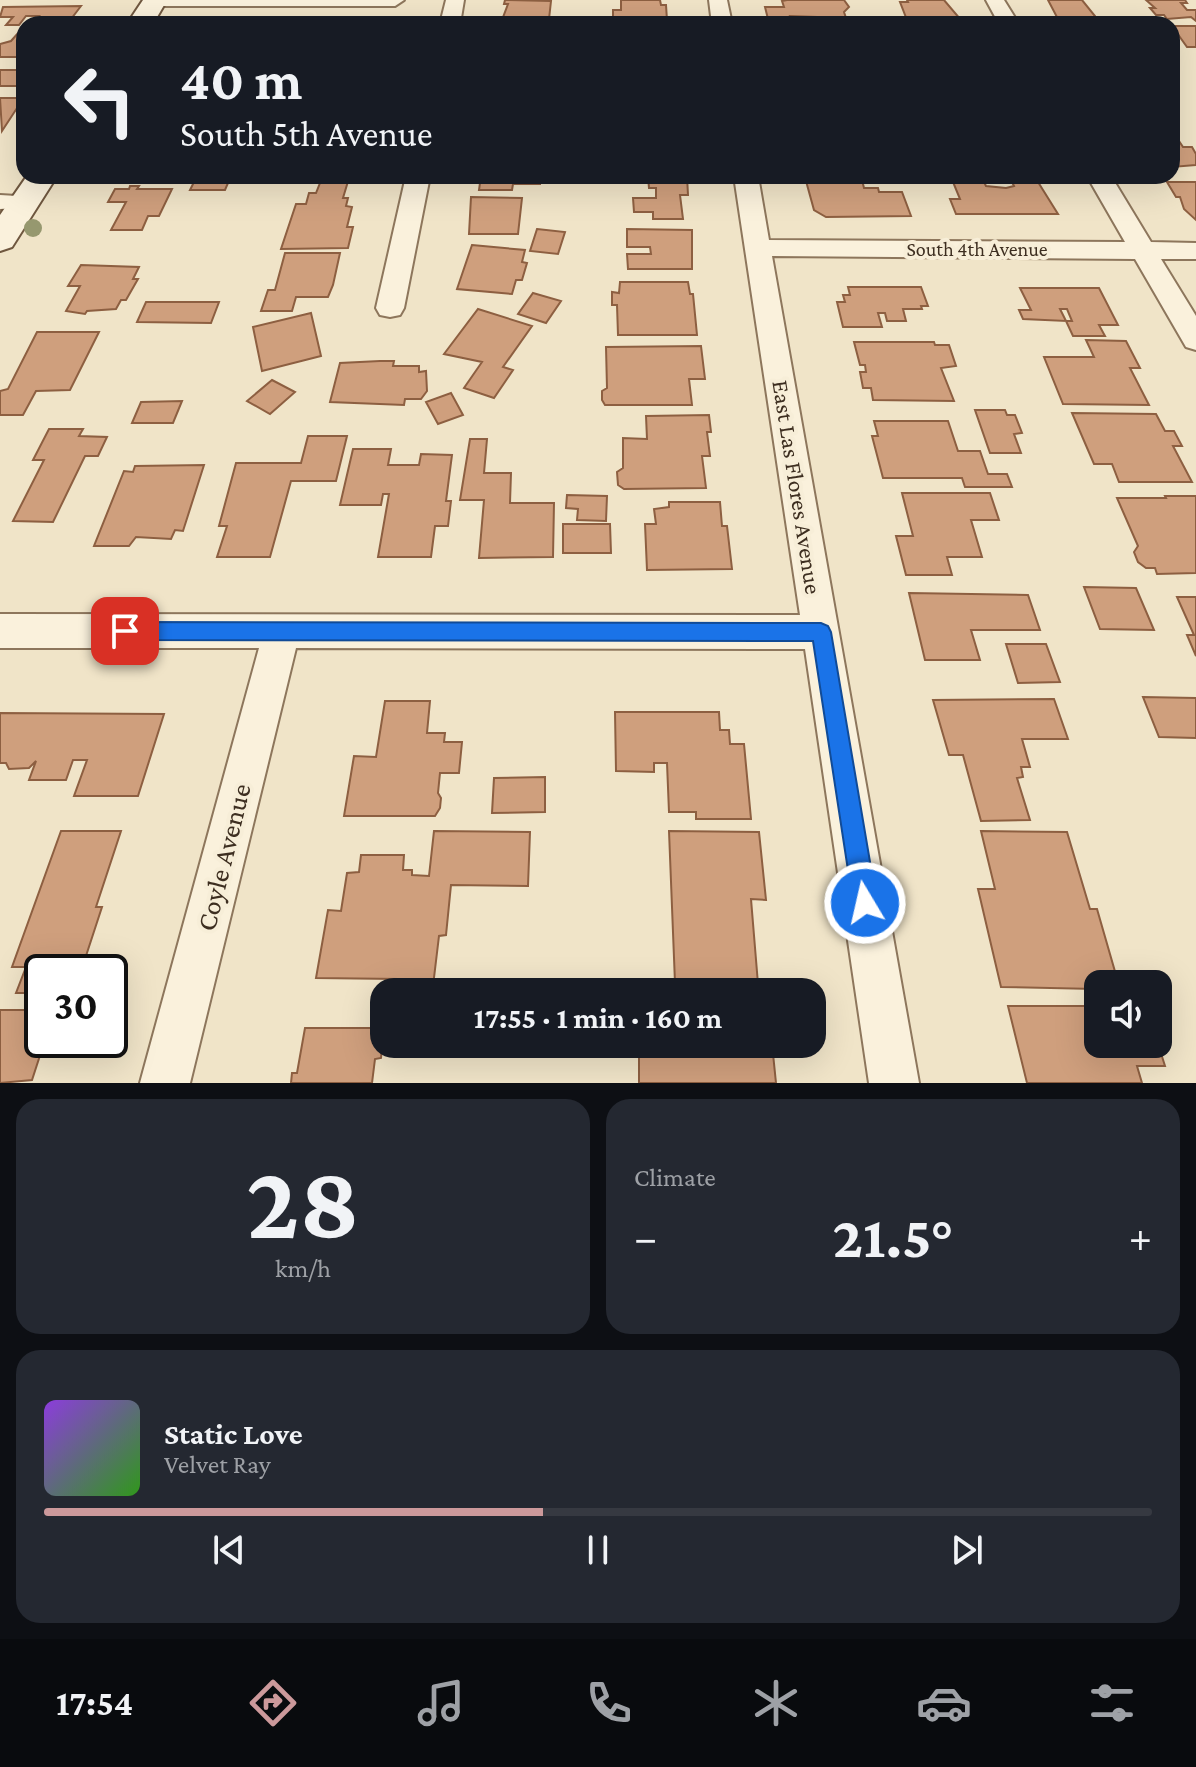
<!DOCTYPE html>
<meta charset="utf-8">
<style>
body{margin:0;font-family:"Crimson Pro",serif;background:#242831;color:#f1f3f6;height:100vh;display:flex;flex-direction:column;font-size:30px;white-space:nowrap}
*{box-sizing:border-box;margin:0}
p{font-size:26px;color:#9ea1a6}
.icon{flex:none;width:44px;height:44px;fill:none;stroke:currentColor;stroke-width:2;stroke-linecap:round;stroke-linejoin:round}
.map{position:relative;height:1083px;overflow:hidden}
.side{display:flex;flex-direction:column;gap:16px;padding:16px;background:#0d0f14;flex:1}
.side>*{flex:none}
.hud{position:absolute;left:16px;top:16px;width:1164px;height:168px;border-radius:24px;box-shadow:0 8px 32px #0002;background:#171b24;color:#f1f3f6;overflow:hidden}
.tools{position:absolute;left:1084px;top:970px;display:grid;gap:16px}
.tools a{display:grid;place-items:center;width:88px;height:88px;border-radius:16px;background:#171b24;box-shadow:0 8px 32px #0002;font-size:40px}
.speed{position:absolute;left:24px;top:954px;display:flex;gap:16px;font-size:40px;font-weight:700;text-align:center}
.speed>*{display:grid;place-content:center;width:104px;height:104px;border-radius:50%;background:#171b24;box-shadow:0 8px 32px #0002;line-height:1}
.speed .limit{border:4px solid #111;border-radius:12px;background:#fff;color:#111}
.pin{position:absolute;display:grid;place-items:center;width:68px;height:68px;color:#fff;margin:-34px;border-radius:16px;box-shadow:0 4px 12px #0006}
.me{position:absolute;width:88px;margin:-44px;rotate:351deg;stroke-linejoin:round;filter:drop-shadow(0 0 6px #0008)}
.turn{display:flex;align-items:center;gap:28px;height:168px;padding:0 32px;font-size:36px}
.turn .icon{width:104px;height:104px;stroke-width:2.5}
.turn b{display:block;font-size:56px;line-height:68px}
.big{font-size:60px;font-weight:700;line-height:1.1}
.side .tile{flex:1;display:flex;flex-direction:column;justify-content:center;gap:12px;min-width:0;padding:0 28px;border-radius:24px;background:#242831}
.side .dial{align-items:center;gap:0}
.dial b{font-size:104px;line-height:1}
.song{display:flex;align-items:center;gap:24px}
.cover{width:96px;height:96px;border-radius:12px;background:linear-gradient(135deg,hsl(270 70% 55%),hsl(110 70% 35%))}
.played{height:8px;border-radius:4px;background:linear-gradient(90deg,#cc999b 45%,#363941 45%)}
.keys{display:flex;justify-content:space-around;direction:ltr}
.heat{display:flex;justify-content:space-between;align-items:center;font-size:44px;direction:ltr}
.side .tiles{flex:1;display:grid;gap:16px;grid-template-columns:1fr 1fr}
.tile:last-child{grid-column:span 2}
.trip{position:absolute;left:370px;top:978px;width:456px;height:80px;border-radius:24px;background:#171b24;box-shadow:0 8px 32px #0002;font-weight:700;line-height:80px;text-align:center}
.dock{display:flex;height:128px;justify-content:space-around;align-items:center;background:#090b0e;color:#9ea1a6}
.dock .icon{width:56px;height:56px}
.dock .current{color:#cc999b}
.dock b{font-size:36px;color:#f1f3f6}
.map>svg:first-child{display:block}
</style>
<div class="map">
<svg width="1196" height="1083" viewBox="0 0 1196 1083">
<rect width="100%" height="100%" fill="#f0e4c8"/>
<path fill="#cf9f7d" stroke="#8d5f41" stroke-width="2" d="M505,0L551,1L549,19L502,20L508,4H504Z
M621,0H660L661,5H666L667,20H613V10H621Z
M787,0H844L849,7L844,12L846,18L790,16L791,19H768L765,7H784L782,1Z
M907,0H944L961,20H907L900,2H908Z
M1048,0H1082L1099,21H1059Z
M1146,0H1185L1187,3H1181L1187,10H1196V21L1191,17L1167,19L1164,15H1156L1150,8H1155Z
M81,6L68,23H34L39,16H26L19,25H6L13,17H0L3,7Z
M345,19L368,20H406L405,24H343Z
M1172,26H1196V47H1187Z
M19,32H24V57H0V44L11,41Z
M0,70H24V86H0Z
M0,98H19L21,102L2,131Z
M1172,138H1177L1183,147H1192L1196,154V165L1172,167Z
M197,176H231L225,190H190Z
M481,176H540V184H513L512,190H479Z
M648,176H687L688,195H680L683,219H653V212H634L633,198H656V188H649Z
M322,178H349L343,198H348L346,206L352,207L347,227H353L348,248L281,249L296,204H306L309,193H316Z
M862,180L864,188H878L879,192H902L911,216L826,217L814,210L806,181Z
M953,182H984L986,186L1006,188L1014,186L1012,182H1038L1058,214H956L950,199H960Z
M1167,182H1196V220L1184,209L1180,197H1176Z
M130,186H139L137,189H172L159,216H148L142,230H111L126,202H108L115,189H129Z
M471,197L522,198L518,234H469Z
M537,229L565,232L558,254L530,251Z
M627,229L692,230V269H628L627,254H651L650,247H627Z
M472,245L525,250L522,262L527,263L522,280H516L512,294L457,289Z
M285,253H340L333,285L328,297H296L292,311H261L268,290H275Z
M81,265L139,267L133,279H138L126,300H121L116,309L87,311L85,314L66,311L80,286H68Z
M620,282H688L690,294H693L697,335H618L617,305H612V292L619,293Z
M848,287H921L928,306H921L922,309H903L906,321H887L885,313H878L882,327H843L837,302H845L843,295H850Z
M1020,288H1099L1118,325H1099L1105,336H1073L1066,321H1072L1067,309H1060L1066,321L1023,319L1019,310H1031Z
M533,293L561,301L546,323L518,314Z
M146,302H219L211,323L137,322Z
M478,309L532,326L503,367L513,370L494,398L464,388L482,362L444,354Z
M311,313L321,356L262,371L253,327Z
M37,332H99L70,390L36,391L23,415H0V391L8,389Z
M1086,340L1126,341L1140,368H1130L1149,405L1063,404L1044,357H1094Z
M854,342H934L935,345H949L956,366L941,368L954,401L873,400L871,388H863L860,372H866L865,365H860Z
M701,346L705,379H689L692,405H605L602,400V391L607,388L606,347Z
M380,361H394L393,366H419V372L426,371L427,391L421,399H405L404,405L330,402L340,363Z
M272,380L295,392L270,414L247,401Z
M451,393L463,415L438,424L426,402Z
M182,401L173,423H132L141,402Z
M975,410H1005L1007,415H1015L1022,433L1014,434L1021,453H990Z
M1072,413L1156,414L1165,431H1174L1182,446H1173L1192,482H1119L1112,464H1094Z
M709,415L711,432H707L710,456H702L706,488L624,489L618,485L617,472L623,468V438L647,439L646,416Z
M874,421H948L958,451H980L988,474H1007L1012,487H965L962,478H883L872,436H878Z
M49,429H83L79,436L107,437L98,456H85L53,522L13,521L44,460H33Z
M308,436H347L336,481H291L270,557H217L227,526H219L236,463H301Z
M470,439H487L484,473H511L510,503H554L553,557L479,558L484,500H460Z
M353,449H391L388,465H419L421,454L452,455L446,501H451L448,526H435L431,557H378L389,494H383L381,505H340Z
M204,465L183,531L175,530L171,539L136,537L129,546H94L124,471L133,472L135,466Z
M902,493H990L999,520H971L982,557H947L952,575H906L896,536H913Z
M567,495L607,496L606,521L577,520L578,509L566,508Z
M1165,496H1196V573L1157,574L1155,568H1146L1138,562L1134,552L1138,546L1117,498H1166Z
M669,502H720L722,526H727L732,569L647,570L645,524H656L654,509L669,507Z
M563,524H610L611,553H563Z
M1084,587L1136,588L1154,630L1100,629Z
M909,593L1028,595L1040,630H971L980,660H925Z
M1177,597H1196V656L1187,635H1194Z
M1006,644H1046L1060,682L1018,683Z
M1143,697L1196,698V738L1159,737Z
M1054,699L1068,739H1022L1030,767H1021L1023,777L1017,778L1030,820L981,821L963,755H949L933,700Z
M385,701H430L427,733H445L444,742H462L459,773H440L438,793L441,798L440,808L435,816H344L354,756L376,757Z
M615,712H719L720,730H729L730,744H744L751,819H696V812H669L667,763H654V772L616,771Z
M0,713L164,714L138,796H74L87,760H73L66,780H29L36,761L29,768L9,769L6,763H0Z
M545,777V812L492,813L494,778Z
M61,831H121L96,907H102L83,965H79L77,972H42V993H16L26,967H12Z
M434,831L530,832L528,886L451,885L446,935L439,936L433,986H397L398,979L316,978L328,910L341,911L347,873L359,872L361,855H404L403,870H412V875L429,876Z
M669,831L759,832L766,900L751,899L758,984L675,983Z
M981,831L1067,832L1090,909H1097L1118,982L1093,981L1095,989L1001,987L978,889H995Z
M1008,1006H1098V1044H1158L1165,1066H1137L1142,1083H1027Z
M0,1010H42V1040H45L32,1080L0,1083Z
M305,1028H384L381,1058L375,1059L372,1083H291L292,1073H297Z
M636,1044H772L776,1083H639V1048H636Z"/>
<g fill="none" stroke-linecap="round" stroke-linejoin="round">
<g stroke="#8d765c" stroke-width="4">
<path id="street" d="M146,0H404L395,6H155Z
M446,0H464L460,24H440Z
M709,0H727L732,24H712Z
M986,0H1004L1019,24H999Z
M406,176H430L404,308L400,315L390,317L380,315L376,308Z
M734,176H758L769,240L1125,242L1087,176H1111L1151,242L1196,243V259H1161L1196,316V350L1186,347L1135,259L772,256L919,1083H869L805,649L296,648L190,1083H140L259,648H0V614L800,615Z
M0,195L34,197L37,202L34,207L0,209Z"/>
</g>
<g stroke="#6f573f" stroke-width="4">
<path id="secondary" d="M143,0H167L153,24H127Z
M27,176H57L12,247L0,251V215Z"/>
</g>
<use href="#street" fill="#faf1dc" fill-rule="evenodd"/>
<use href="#secondary" fill="#faf1dc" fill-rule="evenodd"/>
</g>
<circle fill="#96986f" cx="33" cy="228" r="9"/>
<path fill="#1a73e8" stroke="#114b97" stroke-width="2" d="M125,622L821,623L828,626L831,632L877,903L873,911L865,914L857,911L853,903L813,641L125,640L118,637L115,631L118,625Z"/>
<g text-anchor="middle" stroke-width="8" stroke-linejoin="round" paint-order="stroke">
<g font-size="20" fill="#3d2e20" stroke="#f7eed8">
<text x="977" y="256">South 4th Avenue</text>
</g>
<g font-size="24" fill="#3d2e20" stroke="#f7eed8">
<text transform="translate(797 487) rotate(81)" y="8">East Las Flores Avenue</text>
</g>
<g font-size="28" fill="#3d2e20" stroke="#f7eed8">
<text transform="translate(223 857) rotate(-76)" y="10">Coyle Avenue</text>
</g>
</g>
</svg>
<div class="tools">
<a><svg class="icon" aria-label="sound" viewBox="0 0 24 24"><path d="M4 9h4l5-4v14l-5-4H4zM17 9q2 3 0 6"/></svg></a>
</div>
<div class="speed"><div class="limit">30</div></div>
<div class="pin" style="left:125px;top:631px;background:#d93025"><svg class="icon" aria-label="arrive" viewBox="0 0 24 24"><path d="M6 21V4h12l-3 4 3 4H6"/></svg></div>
<svg class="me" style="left:865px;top:903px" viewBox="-20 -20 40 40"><circle r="17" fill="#1a73e8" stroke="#fff" stroke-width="3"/><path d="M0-11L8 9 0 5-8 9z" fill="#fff"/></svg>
<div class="trip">17:55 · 1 min · 160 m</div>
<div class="hud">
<div class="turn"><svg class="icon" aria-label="left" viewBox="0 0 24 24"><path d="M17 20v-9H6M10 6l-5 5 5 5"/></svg><div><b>40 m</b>South 5th Avenue</div></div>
</div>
</div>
<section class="side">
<div class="tiles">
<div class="tile dial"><b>28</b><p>km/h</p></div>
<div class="tile"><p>Climate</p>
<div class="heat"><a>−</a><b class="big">21.5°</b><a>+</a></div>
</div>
<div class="tile">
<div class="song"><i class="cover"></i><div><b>Static Love</b><p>Velvet Ray</p></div></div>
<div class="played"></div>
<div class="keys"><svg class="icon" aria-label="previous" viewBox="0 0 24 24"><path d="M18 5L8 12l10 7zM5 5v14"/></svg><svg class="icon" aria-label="pause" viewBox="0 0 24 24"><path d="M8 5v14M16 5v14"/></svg><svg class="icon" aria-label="next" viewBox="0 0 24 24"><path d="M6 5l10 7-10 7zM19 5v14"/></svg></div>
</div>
</div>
</section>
<nav class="dock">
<b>17:54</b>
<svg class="icon current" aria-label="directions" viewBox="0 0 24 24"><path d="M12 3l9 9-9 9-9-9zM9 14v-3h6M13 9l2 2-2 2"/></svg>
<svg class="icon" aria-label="music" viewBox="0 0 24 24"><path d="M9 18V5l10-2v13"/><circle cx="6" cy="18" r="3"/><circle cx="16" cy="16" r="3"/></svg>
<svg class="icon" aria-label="phone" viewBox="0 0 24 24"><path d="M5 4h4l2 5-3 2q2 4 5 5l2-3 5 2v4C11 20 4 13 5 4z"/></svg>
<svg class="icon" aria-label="climate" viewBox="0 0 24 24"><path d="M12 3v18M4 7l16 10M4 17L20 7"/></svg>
<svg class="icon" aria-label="car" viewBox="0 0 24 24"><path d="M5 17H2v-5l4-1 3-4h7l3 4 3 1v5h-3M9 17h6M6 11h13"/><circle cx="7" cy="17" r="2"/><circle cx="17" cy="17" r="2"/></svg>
<svg class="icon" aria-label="filters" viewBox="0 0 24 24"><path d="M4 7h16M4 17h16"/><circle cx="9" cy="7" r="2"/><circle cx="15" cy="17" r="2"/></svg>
</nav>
